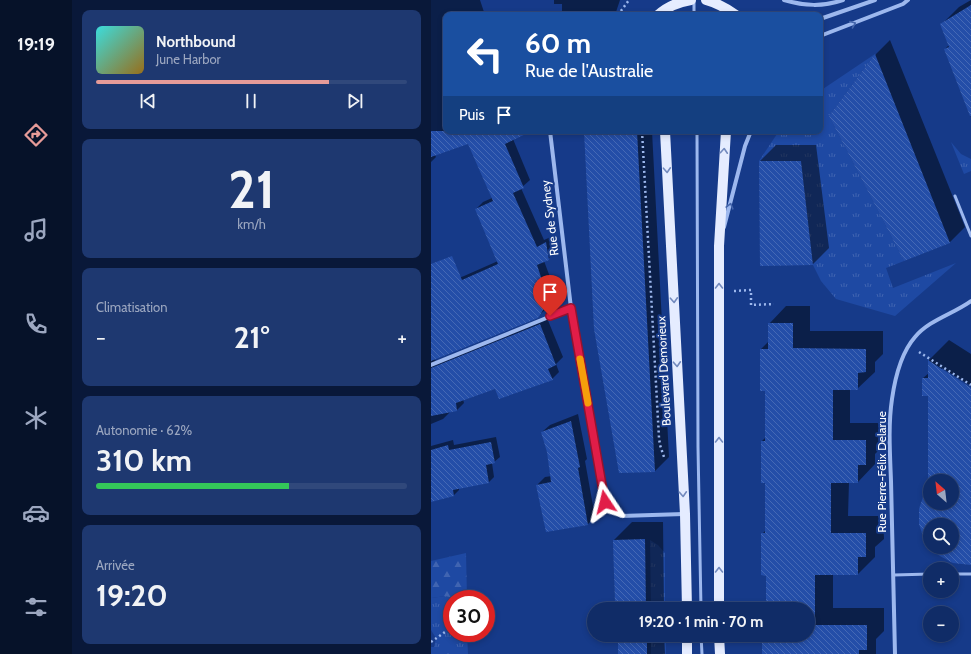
<!DOCTYPE html>
<html lang="fr">
<meta charset="utf-8">
<style>
body{margin:0;font-family:Cabin,sans-serif;background:#1e3870;color:#f1f3f6;height:100vh;display:flex;flex-direction:column;font-size:15px;white-space:nowrap}
*{box-sizing:border-box;margin:0}
p{font-size:13px;color:#9ca7c0}
.icon{flex:none;width:22px;height:22px;fill:none;stroke:currentColor;stroke-width:2;stroke-linecap:round;stroke-linejoin:round}
.map{position:relative;flex:1;overflow:hidden}
.sheet{display:flex;flex-direction:column;gap:10px;padding:10px;background:#091839;width:359px}
.sheet>*{flex:none}
.top-card{position:absolute;left:12px;top:12px;width:380px;height:122px;border-radius:8px;box-shadow:0 2px 6px #0003,0 0 0 1px #30487b;background:#1a4fa0;color:#fff;overflow:hidden}
.needle{width:26px;rotate:332deg}
.tools{position:absolute;left:492px;top:474px;display:grid;gap:8px}
.tools a{display:grid;place-items:center;width:36px;height:36px;border-radius:50%;background:#102c67;box-shadow:0 2px 6px #0003,0 0 0 1px #30487b;font-size:20px}
.speed{position:absolute;left:12px;top:590px;display:flex;gap:8px;font-size:20px;font-weight:700;text-align:center}
.speed>*{display:grid;place-content:center;width:52px;height:52px;border-radius:50%;background:#102c67;box-shadow:0 2px 6px #0003,0 0 0 1px #30487b;line-height:1}
.speed .limit{border:6px solid #d22;background:#fff;color:#111}
.pin{position:absolute;display:grid;place-items:center;width:34px;height:34px;color:#fff;margin:-41px -17px;border-radius:50% 50% 50% 0;rotate:-45deg;box-shadow:0 0 4px #0007}
.pin .icon{rotate:45deg}
.me{position:absolute;width:44px;margin:-22px;rotate:350deg;stroke-linejoin:round;filter:drop-shadow(0 0 3px #0008)}
.turn{display:flex;align-items:center;gap:14px;height:84px;padding:0 16px;font-size:18px}
.turn .icon{width:52px;height:52px;stroke-width:2.5}
.turn b{display:block;font-size:28px;line-height:34px}
.then{display:flex;align-items:center;height:38px;padding:0 16px;background:#0003;gap:8px;font-size:15px}
.big{font-size:30px;font-weight:800;line-height:1.1}
.sheet .tile{flex:1;display:flex;flex-direction:column;justify-content:center;gap:6px;min-width:0;padding:0 14px;border-radius:8px;background:#1e3870}
.sheet .dial{align-items:center;gap:0}
.dial b{font-size:52px;line-height:1}
.song{display:flex;align-items:center;gap:12px}
.cover{width:48px;height:48px;border-radius:6px;background:linear-gradient(135deg,hsl(180 70% 55%),hsl(40 70% 35%))}
.played{height:4px;border-radius:2px;background:linear-gradient(90deg,#e69b98 75%,#30487b 75%)}
.keys{display:flex;justify-content:space-around;direction:ltr}
.heat{display:flex;justify-content:space-between;align-items:center;font-size:22px;direction:ltr}
.charge{height:6px;border-radius:3px;background:linear-gradient(90deg,#34c759 62%,#30487b 0)}
.trip{position:absolute;left:156px;top:602px;width:228px;height:40px;border-radius:20px;background:#102c67;box-shadow:0 2px 6px #0003,0 0 0 1px #30487b;font-weight:800;line-height:40px;text-align:center}
main{display:flex;flex:1;min-height:0}
.tab-bar{display:flex;flex-direction:column;width:72px;justify-content:space-around;align-items:center;background:#061229;color:#9ca7c0}
.tab-bar .icon{width:28px;height:28px}
.tab-bar .on{color:#e69b98}
.tab-bar b{font-size:18px;color:#f1f3f6}
.map>svg:first-child{display:block}
</style>
<main>
<nav class="tab-bar">
<b>19:19</b>
<svg class="icon on" aria-label="directions" viewBox="0 0 24 24"><path d="M12 3l9 9-9 9-9-9zM9 14v-3h6M13 9l2 2-2 2"/></svg>
<svg class="icon" aria-label="music" viewBox="0 0 24 24"><path d="M9 18V5l10-2v13"/><circle cx="6" cy="18" r="3"/><circle cx="16" cy="16" r="3"/></svg>
<svg class="icon" aria-label="phone" viewBox="0 0 24 24"><path d="M5 4h4l2 5-3 2q2 4 5 5l2-3 5 2v4C11 20 4 13 5 4z"/></svg>
<svg class="icon" aria-label="climate" viewBox="0 0 24 24"><path d="M12 3v18M4 7l16 10M4 17L20 7"/></svg>
<svg class="icon" aria-label="car" viewBox="0 0 24 24"><path d="M5 17H2v-5l4-1 3-4h7l3 4 3 1v5h-3M9 17h6M6 11h13"/><circle cx="7" cy="17" r="2"/><circle cx="17" cy="17" r="2"/></svg>
<svg class="icon" aria-label="filters" viewBox="0 0 24 24"><path d="M4 7h16M4 17h16"/><circle cx="9" cy="7" r="2"/><circle cx="15" cy="17" r="2"/></svg>
</nav>
<section class="sheet">
<div class="tile">
<div class="song"><i class="cover"></i><div><b>Northbound</b><p>June Harbor</p></div></div>
<div class="played"></div>
<div class="keys"><svg class="icon" aria-label="previous" viewBox="0 0 24 24"><path d="M18 5L8 12l10 7zM5 5v14"/></svg><svg class="icon" aria-label="pause" viewBox="0 0 24 24"><path d="M8 5v14M16 5v14"/></svg><svg class="icon" aria-label="next" viewBox="0 0 24 24"><path d="M6 5l10 7-10 7zM19 5v14"/></svg></div>
</div>
<div class="tile dial"><b>21</b><p>km/h</p></div>
<div class="tile"><p>Climatisation</p>
<div class="heat"><a>−</a><b class="big">21°</b><a>+</a></div>
</div>
<div class="tile"><p>Autonomie · 62%</p><b class="big">310 km</b><div class="charge"></div></div>
<div class="tile"><p>Arrivée</p><b class="big">19:20</b></div>
</section>
<div class="map">
<svg width="540" height="654" viewBox="0 0 540 654">
<defs>
<pattern id="grass-tufts" width="24" height="20" patternUnits="userSpaceOnUse"><rect width="24" height="20" fill="#1e49a3"/><path d="M3 7l-1-3M5 7V3M7 7l1-3M15 17l-1-3M17 17v-4M19 17l1-3" fill="none" stroke="#4064b1"/></pattern>
<pattern id="forest-firs" width="22" height="20" patternUnits="userSpaceOnUse"><rect width="22" height="20" fill="#1e49a3"/><path d="M5 1l3.5 6h-7zM16 11l3.5 6h-7z" fill="#4064b1"/></pattern>
<pattern id="building-back-hatch" width="6" height="6" patternUnits="userSpaceOnUse"><rect width="6" height="6" fill="#244ea8"/><path d="M-1 5l2 2M0 0l6 6M5-1l2 2" fill="none" stroke="#4569b5"/></pattern>
</defs>
<rect width="100%" height="100%" fill="#163a89"/>
<path fill="url(#grass-tufts)" d="M444,54L398,116L473,261L455,268L462,288L525,263L464,316L405,299L390,281L382,265L370,161H328L348,131H389V91Z
M520,142L530,154L540,159V171L533,174Z
M219,540L227,545L234,553V609H220Z
M15,596L24,599H21V633H36L37,654H0V647H3L5,638L0,630V598Z
M220,635H235V654H220Z"/>
<path fill="url(#forest-firs)" d="M35,553L36,599H24L15,596L0,598V561Z"/>
<path fill="#0007" fill-rule="evenodd" d="M0,0H49L54,15H15V131H89L82,139L99,180L90,188L113,240L122,236L124,252L117,259L113,261L125,293L114,310L106,317L3,359L5,361L116,318L132,357L125,364L128,372L121,379L65,388L32,399L33,403L26,410L19,411V412L12,419L0,424V288L33,276L67,261L45,209L52,202L61,198L38,143L4,155L5,157L0,162Z
M123,0H189L184,15H131V4H123Z
M540,0V117L514,49L519,44L511,24L528,7Z
M459,40L534,227L519,242L474,260L399,116L445,54Z
M154,131H221L238,457L224,471Z
M345,145H385L398,248L382,264L330,265L329,161Z
M355,306H379V331H452V354L444,362V372L426,389H419V423H452V446L444,454V464L427,482H418L417,516H452L453,539L444,547V557L427,574H402V608H453V631L445,639V654H332V635H377V609H336V575L331,534L335,530V482L331,441L335,437V390H330V349L338,341V324Z
M518,340L540,354V386L511,368V370L540,389V564L500,547H521V525H499V547L498,395L492,378L498,373V360ZM499,481H521V503H499Z
M147,414L156,459L154,461L164,517L157,524L106,485L114,477L121,476L117,452L111,432L119,425Z
M65,437L69,457L63,462L61,463L63,477L58,482L28,488V490L23,495L0,494V446L22,440L23,445Z
M201,522H232L233,609H184L183,540Z
M188,635H233L234,654H188Z"/>
<path fill="url(#building-back-hatch)" fill-rule="evenodd" d="M540,5V116H539L513,49L518,47L509,24Z
M444,54L519,243L473,261L398,116Z
M0,131H101L74,144L93,188L82,193L106,247L115,242L118,260L106,265L118,301L107,318L0,361V264L21,256L31,280L67,264L44,209L62,201L37,144L0,157Z
M153,131H206L224,472L188,473L163,329Z
M328,161H370L382,265L329,266Z
M337,323H362V348L435,349V372L427,373V390H402V440H435V465H427V483H400V533H435V557H427V575H384V625H436V650H428V654H331V635H377V609H335V576L330,575V533H334V483H330V441H334V391H329V349H337Z
M109,324L125,365L117,369L122,380L68,399L64,389L25,403L26,411L0,416V368Z
M497,360L540,388V565L522,563L509,556L498,547L492,536L488,524V509L493,494L497,489V396H491V378H497ZM499,481H521V503H499ZM499,525H521V547H499Z
M140,421L149,467L147,468L157,525L115,532L105,485L120,482L116,452L110,432Z
M60,442L64,463L55,465L58,483L22,490L23,496L0,502V450L17,445L18,450Z
M214,539L215,609H184L182,540Z
M187,635H216V654H187Z"/>
<g fill="none" stroke-linecap="round" stroke-linejoin="round">
<path stroke="#9db8ee" stroke-width="2.5" stroke-dasharray="2 3" stroke-linecap="butt" d="M187,15L198,0
M211,131L228,438L229,445L233,457
M303,291L320,290V305L343,304
M488,352L540,385
M55,619H62
M0,642L21,627"/>
<path stroke="#9db8ee" stroke-width="3" d="M263,0V15
M266,131L267,447L270,609
M524,196L540,236
M521,574H540
M463,575L499,574
M270,635L271,654"/>
<path stroke="#9db8ee" stroke-width="4" d="M353,0C374,6 391,7 412,0
M389,19L444,0
M389,36L472,4L477,0
M119,131L140,308L174,502L179,510L190,516L253,514
M293,227L314,146L320,131
M0,365L140,308
M464,654C463,596 461,539 460,481C459,454 457,426 461,399C464,378 470,353 484,337C498,320 522,314 540,301"/>
<path stroke="#e5ecff" stroke-width="10" d="M275,0C286,3 295,8 305,15
M227,15C237,6 247,2 260,0
M234,131L254,514L256,609
M288,609V246L295,131
M256,635V654
M288,635L289,654"/>
</g>
<defs><path id="oneway-chevron" d="M-2-3.5L2.5 0L-2 3.5" fill="none" stroke-width="1.6" stroke-linecap="round" stroke-linejoin="round"/></defs>
<g stroke="#4566ac">
<use href="#oneway-chevron" transform="translate(422 24) rotate(-21)"/>
<use href="#oneway-chevron" transform="translate(299 206) rotate(-75)"/>
</g>
<g stroke="#738abe">
<use href="#oneway-chevron" transform="translate(293 151) rotate(-86)"/>
<use href="#oneway-chevron" transform="translate(236 170) rotate(87)"/>
<use href="#oneway-chevron" transform="translate(288 286) rotate(-90)"/>
<use href="#oneway-chevron" transform="translate(243 300) rotate(87)"/>
<use href="#oneway-chevron" transform="translate(246 364) rotate(87)"/>
<use href="#oneway-chevron" transform="translate(288 440) rotate(-90)"/>
<use href="#oneway-chevron" transform="translate(252 494) rotate(87)"/>
<use href="#oneway-chevron" transform="translate(288 570) rotate(-90)"/>
</g>
<g fill="none" stroke-linecap="round" stroke-linejoin="round">
<g stroke="#92132f" stroke-width="10">
<path id="route" d="M119,316L140,308L174,502"/>
</g>
<use href="#route" stroke="#e11d48" stroke-width="7"/>
<path stroke="#f59e0b" stroke-width="7" d="M149,359L157,403"/>
</g>
<g text-anchor="middle" stroke-width="4" stroke-linejoin="round" paint-order="stroke">
<g font-size="12" fill="#fff" stroke="#163a89">
<text transform="translate(119 218) rotate(-97)" y="4">Rue de Sydney</text>
<text transform="translate(233 371) rotate(-93)" y="4">Boulevard Demorieux</text>
<text transform="translate(451 472) rotate(-90)" y="4">Rue Pierre-Félix Delarue</text>
</g>
</g>
</svg>
<div class="tools">
<a><svg class="needle" viewBox="-14 -14 28 28"><path d="M0-13l5 13h-10z" fill="#e53935"/><path d="M0 13l5-13h-10z" fill="#9ca7c0"/></svg></a>
<a><svg class="icon" aria-label="search" viewBox="0 0 24 24"><circle cx="10" cy="10" r="6"/><path d="M15 15l6 6"/></svg></a>
<a>+</a>
<a>−</a>
</div>
<div class="speed"><div class="limit">30</div></div>
<div class="pin" style="left:119px;top:316px;background:#d93025"><svg class="icon" aria-label="arrive" viewBox="0 0 24 24"><path d="M6 21V4h12l-3 4 3 4H6"/></svg></div>
<svg class="me" style="left:174px;top:502px" viewBox="-20 -20 40 40"><path d="M0-17L14 15 0 8-14 15z" fill="#e11d48" stroke="#fff" stroke-width="4"/></svg>
<div class="trip">19:20 · 1 min · 70 m</div>
<div class="top-card">
<div class="turn"><svg class="icon" aria-label="left" viewBox="0 0 24 24"><path d="M17 20v-9H6M10 6l-5 5 5 5"/></svg><div><b>60 m</b>Rue de l'Australie</div></div>
<div class="then">Puis<svg class="icon" aria-label="arrive" viewBox="0 0 24 24"><path d="M6 21V4h12l-3 4 3 4H6"/></svg></div>
</div>
</div>
</main>
